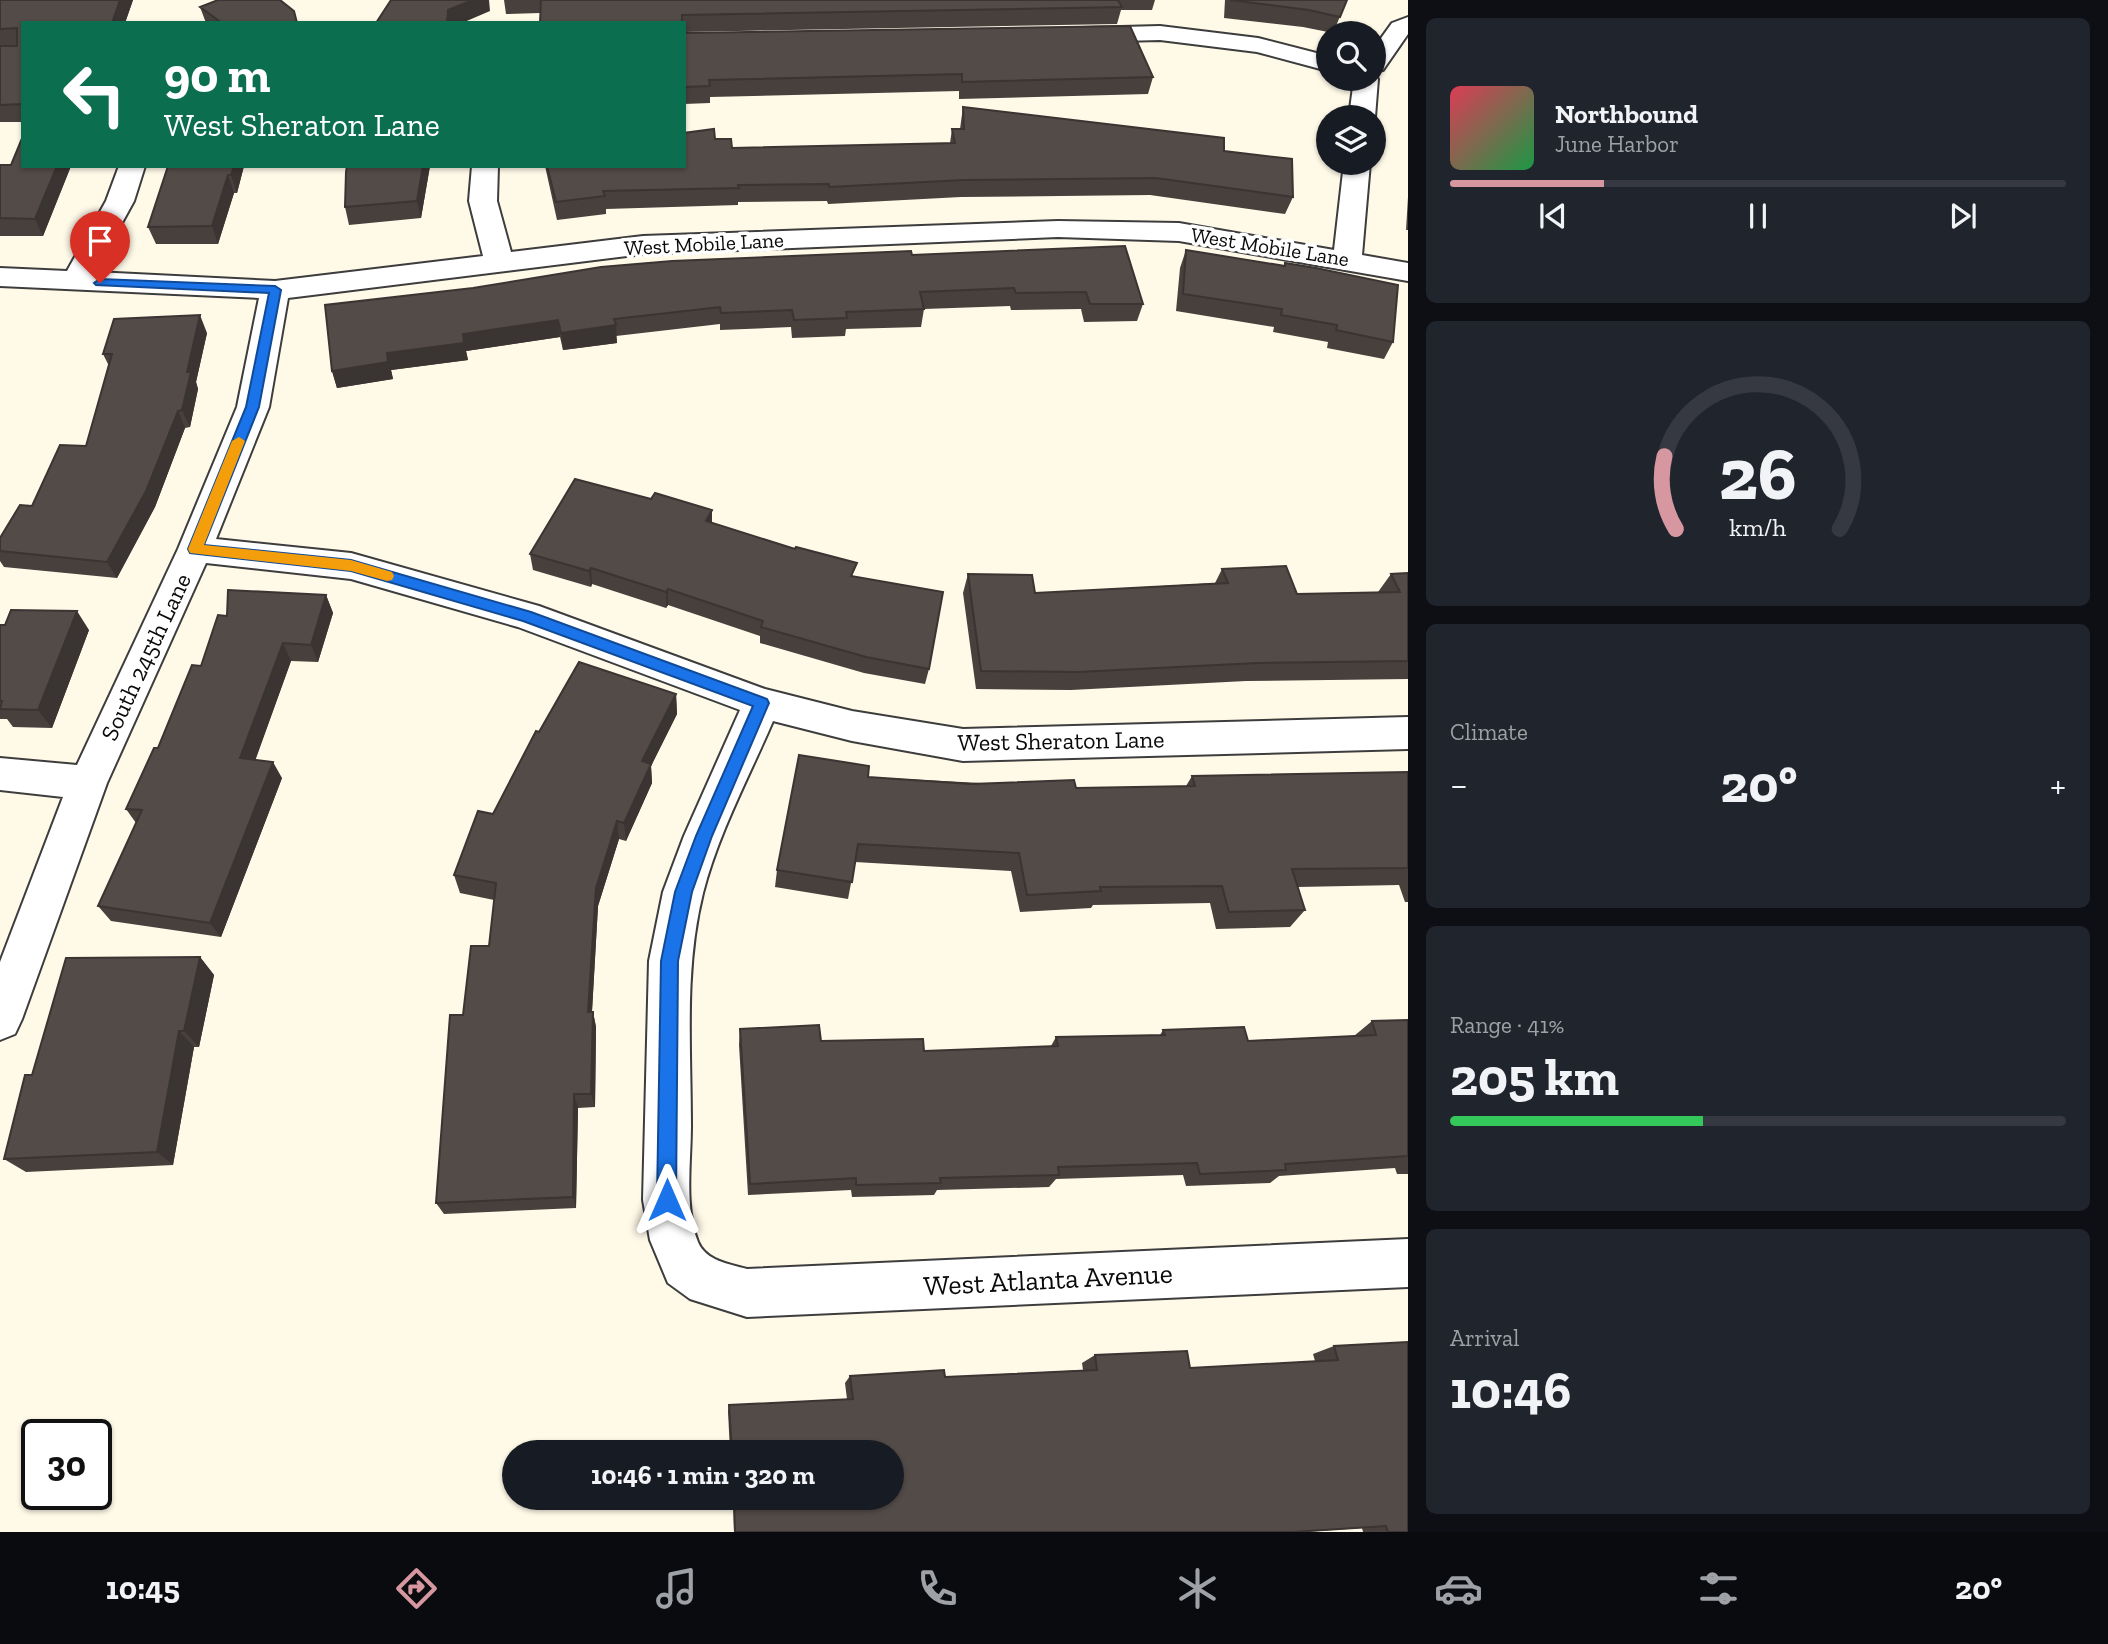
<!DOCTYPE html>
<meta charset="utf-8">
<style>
body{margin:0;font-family:"Zilla Slab",serif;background:#20242c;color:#f1f3f6;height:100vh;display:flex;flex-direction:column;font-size:26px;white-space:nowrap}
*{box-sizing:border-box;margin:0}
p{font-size:23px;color:#9ea1a6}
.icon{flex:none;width:38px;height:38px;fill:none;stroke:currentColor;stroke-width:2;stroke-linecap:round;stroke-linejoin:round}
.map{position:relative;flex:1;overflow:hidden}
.side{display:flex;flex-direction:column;gap:18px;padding:18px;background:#0d0f14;width:700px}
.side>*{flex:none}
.top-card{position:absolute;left:21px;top:21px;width:665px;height:147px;border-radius:0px;box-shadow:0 2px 5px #0004;background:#0b6e4f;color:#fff;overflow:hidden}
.buttons{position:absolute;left:1316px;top:21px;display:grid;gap:14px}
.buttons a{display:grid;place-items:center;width:70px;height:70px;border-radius:50%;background:#171b24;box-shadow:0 2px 5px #0004;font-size:35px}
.speed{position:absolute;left:21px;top:1419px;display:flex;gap:14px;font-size:35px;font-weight:700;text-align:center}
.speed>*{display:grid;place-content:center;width:91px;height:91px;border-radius:50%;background:#171b24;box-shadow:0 2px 5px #0004;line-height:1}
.speed .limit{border:4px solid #111;border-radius:10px;background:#fff;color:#111}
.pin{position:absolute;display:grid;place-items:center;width:60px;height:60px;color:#fff;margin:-72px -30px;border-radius:50% 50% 50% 0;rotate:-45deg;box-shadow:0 0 7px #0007}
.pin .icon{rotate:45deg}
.me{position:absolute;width:77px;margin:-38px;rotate:0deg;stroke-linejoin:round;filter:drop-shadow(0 0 5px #0008)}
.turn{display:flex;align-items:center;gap:24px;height:147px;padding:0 28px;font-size:32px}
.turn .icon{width:91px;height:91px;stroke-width:2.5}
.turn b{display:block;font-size:49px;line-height:60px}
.big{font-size:52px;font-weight:700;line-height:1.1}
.side .widget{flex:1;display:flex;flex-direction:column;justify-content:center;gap:10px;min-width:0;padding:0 24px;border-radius:10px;background:#20242c}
.side .dial{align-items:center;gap:0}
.dial svg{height:182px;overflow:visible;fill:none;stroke:#363941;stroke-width:7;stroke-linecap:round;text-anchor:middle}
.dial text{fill:#f1f3f6;stroke:none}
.song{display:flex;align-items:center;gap:21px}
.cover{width:84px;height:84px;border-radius:10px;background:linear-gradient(135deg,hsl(350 70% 55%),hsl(140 70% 35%))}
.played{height:7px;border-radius:4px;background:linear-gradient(90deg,#d697a0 25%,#363941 25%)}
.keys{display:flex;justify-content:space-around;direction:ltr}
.heat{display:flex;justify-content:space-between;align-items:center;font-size:38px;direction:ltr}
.charge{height:10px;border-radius:5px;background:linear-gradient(90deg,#34c759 41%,#363941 0)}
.trip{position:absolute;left:502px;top:1440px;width:402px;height:70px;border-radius:35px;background:#171b24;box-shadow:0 2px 5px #0004;font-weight:700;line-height:70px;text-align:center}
.tab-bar{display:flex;height:112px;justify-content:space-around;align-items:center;background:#090b0e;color:#9ea1a6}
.tab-bar .icon{width:49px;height:49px}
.tab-bar .active{color:#d697a0}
.tab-bar b{font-size:32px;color:#f1f3f6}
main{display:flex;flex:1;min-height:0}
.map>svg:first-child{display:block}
</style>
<main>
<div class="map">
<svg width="1408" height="1532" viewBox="0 0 1408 1532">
<rect width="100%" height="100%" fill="#fff9e8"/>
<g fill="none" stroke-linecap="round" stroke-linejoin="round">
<g stroke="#3d3d3d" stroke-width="4">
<path id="minor" d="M1408,17V34L1383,70L1374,72V48L1392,23Z
M1160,26L1258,38L1328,56V71L1257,52L1160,40L1082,42L1073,40L1070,35L1073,30L1082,28Z
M1374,73L1378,79L1375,117H1349L1354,79H1374Z
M1344,163H1370L1362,255L1408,263V281L1179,241L1058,237L643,254L288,298L269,407L216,539L351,553L539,606L765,689L852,711L963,729L1408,717V749L963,761L852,741L773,721C749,777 718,834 703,893C684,969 691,1048 691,1126C691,1162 684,1207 698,1242C706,1261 729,1264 747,1269L1408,1239V1287L747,1317L690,1299L668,1283L650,1240L643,1200L649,961L663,892L684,836L740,710L518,627L351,579L206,563L107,783L22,1019L15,1034L0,1040V962L63,797L0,790V758L77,765L178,549L237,407L259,298L0,286V268L67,271L106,201L119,166H145L134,201L95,272L275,281L483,256L469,201L472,166H498L497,201L511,252L643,236L1058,221L1179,223L1334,250Z"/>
</g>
<use href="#minor" fill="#fff" fill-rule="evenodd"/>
</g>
<path fill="#47403d" d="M0,0H133L125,23H23V122H0Z
M504,0H1155L1152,10H1121L1117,24L684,32V23H540V13L506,14Z
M1225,0H1347L1333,33L1303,27L1224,18Z
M200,7L298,23H206Z
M684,33L1153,77L1148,94L959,99V91L710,97V103L684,104Z
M963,107L1224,151L1293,197L1285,214L1150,195L961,197L828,204L827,201L738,202V205L606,209V214L557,220L545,166H684L715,139L732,148L950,143L952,129H960Z
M0,165L23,166H71L43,236H0Z
M168,166H244L237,193H234L218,244H156L148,227Z
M430,166L421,218L349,225L345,207Z
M1408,197V230H1406Z
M1186,250L1284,266L1285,263L1393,342L1384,359L1327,348L1328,342L1273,332L1274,327L1176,311L1180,268Z
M912,255L1143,304L1137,321L1084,322L1081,309L1011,310L1010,306L924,309L921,327L846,329L845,336L792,338L791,327L720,330V324L616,336L617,343L563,350L560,337L466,351L468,360L391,370L393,379L337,388L332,371L325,305Z
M207,333L196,382L198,389L190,427L185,428L155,507L117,578L4,567L0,561V538L32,506L86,446L109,366L103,354Z
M651,499L712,510V523L855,577L929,669L925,684L864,673L760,643V636L668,605L666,608L592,584L591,587L533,570L530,554Z
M1222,569L1297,594L1378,592L1391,574L1408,573V679L1246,681L1071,690L976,689L963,593L968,574L1035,593L1215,583Z
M326,595L333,613L318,662L291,661L255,760L282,778L221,937L111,921L98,906L136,823L126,809L201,666Z
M0,625L89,630L52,728L13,727L7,719H0Z
M676,694L677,714L651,766L652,783L626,841L619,839L598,906L592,1012H593L596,1027L595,1107L578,1108L576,1208L444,1214L436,1203L463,1015L489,946L494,900L460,893L454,875L493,814L539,732Z
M1408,772V902H1405L1399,885L1297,887L1305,910L1290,927L1216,929L1210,903L1093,905L1091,908L1020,912L1011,871L855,862L848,899L775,887L777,870L868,777L1076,788L1186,786L1192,776Z
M200,957L214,975L199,1047H194L173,1165L26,1172L4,1159Z
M1408,1020V1174H1397L1395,1168L1279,1176L1270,1183L1186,1186L1183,1175L1056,1179L1049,1187L937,1190L934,1195L852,1197L851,1190L748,1195L739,1045L740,1029L821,1041L924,1051L1051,1046L1056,1037L1160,1035L1163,1030L1248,1041L1354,1036L1372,1021Z
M1334,1346L1408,1532H1363L1362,1528L1305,1532H734L733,1498H892V1452H730L728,1411L729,1405L847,1399L845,1383L850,1376L945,1377L1083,1370L1082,1363L1095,1355L1190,1368L1315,1361L1313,1354Z"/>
<path fill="#3a3432" d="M120,0H133L125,23H112Z
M473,0H489L490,11L462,23H447L448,10Z
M57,166H71L43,236L35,219Z
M234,166H244L237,193L231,175Z
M423,166H430L421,218L417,201Z
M228,175L234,193L218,244L212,226Z
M200,315L207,333L196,382L198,389L190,427L182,410L187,372Z
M558,320L560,337L466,351L468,360L391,370L393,379L337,388L332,371L387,353L463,334Z
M616,325L617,343L563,350L561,333Z
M178,411L185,428L155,507L117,578L107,562Z
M712,510V527L706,521Z
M591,568L592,584L591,587L589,571Z
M668,589V605L666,608V592Z
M326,595L333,613L318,662L311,645Z
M77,611L89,630L52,728L38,710Z
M283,643L291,661L250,775L240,758Z
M676,694L677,714L651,766L652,783L626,841L624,823L642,761Z
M273,762L282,778L221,937L210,923Z
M617,821L619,839L598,906L591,1028L588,1012L596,888Z
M200,957L214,975L199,1047L184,1031Z
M593,1012L596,1027L595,1107L591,1094Z
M179,1031L194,1047L173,1165L157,1152Z
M574,1094L578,1108L576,1208L573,1197Z"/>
<path fill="#534b47" stroke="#3a3432" stroke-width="2" d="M0,0H120L112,23H23V104L0,105V46H17V28L0,29Z
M218,0H280L294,11L297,23H222L200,7Z
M391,0H473L448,10L447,23H376Z
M541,0H1118L1122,7L682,15V23H540Z
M1230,0H1347L1340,17L1309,10Z
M1130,26L1153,77L962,82V74L709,80L710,86L684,87V33Z
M963,107L1224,138V151L1292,159L1293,197L1156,178L964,180L829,187V184L738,185L739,188L603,191L605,196L556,202L547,166H684V133L714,129L715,139H731L732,148L955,143L952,129H964Z
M23,136V166H57L35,219L0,218V165H11Z
M168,166H234L231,175H228L212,226L148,227Z
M347,166H423L417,201L345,207L346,172Z
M1125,246L1143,304H1090L1086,292L1016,293L1014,288L920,292L924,309L846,312L847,318L794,320L792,310L721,313L720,307L614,319L616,325L561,333L558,320L463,334L464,343L387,353L388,362L332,371L325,305L473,288L601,267L672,261L911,251L912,255Z
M1186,250L1285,266V263L1316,268L1398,285L1393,342L1336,330L1337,325L1281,315L1282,309L1183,294Z
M200,315L187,372H191L182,410L178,411L146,491L107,562L0,551V538L20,505L32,506L60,445L86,446L112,354H103L114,319Z
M575,479L651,499L655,493L712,510L706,521L795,549L796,547L857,563L851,576L943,592L929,669L866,657L761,627L763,621L668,589L666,592L591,568L589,571L530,554Z
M1286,566L1297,594L1400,592L1391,574L1408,573V661L1257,663L1078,672L981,671L968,574L1032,575L1035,593L1228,583L1222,569Z
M228,590L326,595L311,645L283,643L240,758L273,762L210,923L98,906L142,810L126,809L154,748H158L192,665L201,666L218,615L227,616Z
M11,610L77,611L38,710L0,709L2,701H0V625H5Z
M579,662L676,694L642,761L651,764L624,823L617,821L596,888L588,1012H593L591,1094H574L573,1197L436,1203L450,1015H463L471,946H489L496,883L454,875L478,811L493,814L536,731L539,732Z
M799,755L869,766L868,777L971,784L1074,780L1076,788L1195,786L1192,776L1408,772V868L1292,869L1305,910L1229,912L1222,886L1100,887L1101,891L1027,895L1019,853L858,844L852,882L777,870Z
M200,957L184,1031H179L157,1152L4,1159L25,1075H32L66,958Z
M1408,1020V1156L1285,1164L1286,1170L1200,1174L1197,1163L1058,1167L1059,1175L940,1178L941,1183L856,1185V1178L750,1184L740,1029L819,1025L821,1041L923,1039L924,1051L1058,1046L1056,1037L1165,1035L1163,1030L1244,1027L1248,1041L1376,1035L1372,1021Z
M1408,1342V1532H1388L1386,1526L1293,1532H735L734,1498H892V1452H732L729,1405L853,1399L850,1376L944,1370L945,1377L1097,1370L1095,1355L1187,1351L1190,1368L1338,1360L1334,1346Z"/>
<path fill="#1a73e8" stroke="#114b97" stroke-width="2" d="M100,279L275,286L281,290L259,407L204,545L351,560L531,612L767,699L769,703L712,836L692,892L678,961L676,1200L674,1207L667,1210L660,1207L657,1200L661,961L675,892L696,836L753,706L523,621L351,571L190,553L188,549L246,407L269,293L96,285L94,283Z"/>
<path fill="#f59e0b" d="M239,437L245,441L204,545L351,560L392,572L394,576L392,580L387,581L351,571L190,553L188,549L232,441Z"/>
<g text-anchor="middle" stroke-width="7" stroke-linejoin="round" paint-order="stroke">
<g font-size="21" fill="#0a0a0a" stroke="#fff">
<text transform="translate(704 244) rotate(-3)" y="7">West Mobile Lane</text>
<text transform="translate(1270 247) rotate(9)" y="7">West Mobile Lane</text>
</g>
<g font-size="24" fill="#0a0a0a" stroke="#fff">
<text transform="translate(146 657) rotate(-65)" y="8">South 245th Lane</text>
<text transform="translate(1061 741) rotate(-1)" y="8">West Sheraton Lane</text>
</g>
<g font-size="28" fill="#0a0a0a" stroke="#fff">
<text transform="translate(1048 1279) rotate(-3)" y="10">West Atlanta Avenue</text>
</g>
</g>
</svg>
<div class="buttons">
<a><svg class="icon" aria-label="search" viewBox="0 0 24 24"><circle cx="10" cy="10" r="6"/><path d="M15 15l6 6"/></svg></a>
<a><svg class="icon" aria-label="layers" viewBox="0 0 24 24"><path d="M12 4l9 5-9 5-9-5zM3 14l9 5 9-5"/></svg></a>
</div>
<div class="speed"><div class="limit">30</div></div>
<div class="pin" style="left:100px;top:283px;background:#d93025"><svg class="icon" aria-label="arrive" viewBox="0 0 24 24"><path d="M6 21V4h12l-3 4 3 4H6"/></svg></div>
<svg class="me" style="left:667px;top:1200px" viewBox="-20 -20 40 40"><path d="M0-17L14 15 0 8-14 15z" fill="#1a73e8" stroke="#fff" stroke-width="4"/></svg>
<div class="trip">10:46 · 1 min · 320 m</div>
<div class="top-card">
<div class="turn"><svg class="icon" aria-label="left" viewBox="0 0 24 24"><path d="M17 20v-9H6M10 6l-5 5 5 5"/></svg><div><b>90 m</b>West Sheraton Lane</div></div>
</div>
</div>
<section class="side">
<div class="widget">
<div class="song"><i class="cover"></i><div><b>Northbound</b><p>June Harbor</p></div></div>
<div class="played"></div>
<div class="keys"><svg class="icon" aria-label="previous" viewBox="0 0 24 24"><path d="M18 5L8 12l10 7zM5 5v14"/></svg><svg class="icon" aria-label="pause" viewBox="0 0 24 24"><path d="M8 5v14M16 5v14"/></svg><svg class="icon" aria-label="next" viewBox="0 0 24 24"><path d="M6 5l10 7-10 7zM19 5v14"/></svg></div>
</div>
<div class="widget dial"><svg viewBox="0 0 100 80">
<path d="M14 69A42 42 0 1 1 86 69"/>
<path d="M14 69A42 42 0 0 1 9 37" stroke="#d697a0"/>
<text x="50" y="56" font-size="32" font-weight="700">26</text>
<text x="50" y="72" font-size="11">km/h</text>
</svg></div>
<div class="widget"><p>Climate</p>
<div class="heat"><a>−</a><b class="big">20°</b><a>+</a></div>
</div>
<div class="widget"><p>Range · 41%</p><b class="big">205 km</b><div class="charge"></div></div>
<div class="widget"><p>Arrival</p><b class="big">10:46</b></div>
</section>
</main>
<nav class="tab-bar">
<b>10:45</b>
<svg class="icon active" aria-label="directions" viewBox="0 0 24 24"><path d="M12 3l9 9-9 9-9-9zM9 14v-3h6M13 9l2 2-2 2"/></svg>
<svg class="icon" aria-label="music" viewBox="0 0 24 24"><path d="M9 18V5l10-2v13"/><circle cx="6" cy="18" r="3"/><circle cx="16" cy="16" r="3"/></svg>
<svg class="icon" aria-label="phone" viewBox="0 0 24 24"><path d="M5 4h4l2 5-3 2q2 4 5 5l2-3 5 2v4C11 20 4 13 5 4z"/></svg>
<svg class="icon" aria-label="climate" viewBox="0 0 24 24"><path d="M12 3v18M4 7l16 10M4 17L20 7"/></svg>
<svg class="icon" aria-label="car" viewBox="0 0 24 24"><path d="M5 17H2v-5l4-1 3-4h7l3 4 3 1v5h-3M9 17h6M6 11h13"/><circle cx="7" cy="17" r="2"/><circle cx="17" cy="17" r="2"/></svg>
<svg class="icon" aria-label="filters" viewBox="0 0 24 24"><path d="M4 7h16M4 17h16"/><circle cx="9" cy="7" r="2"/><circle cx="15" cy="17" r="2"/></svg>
<b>20°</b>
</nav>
